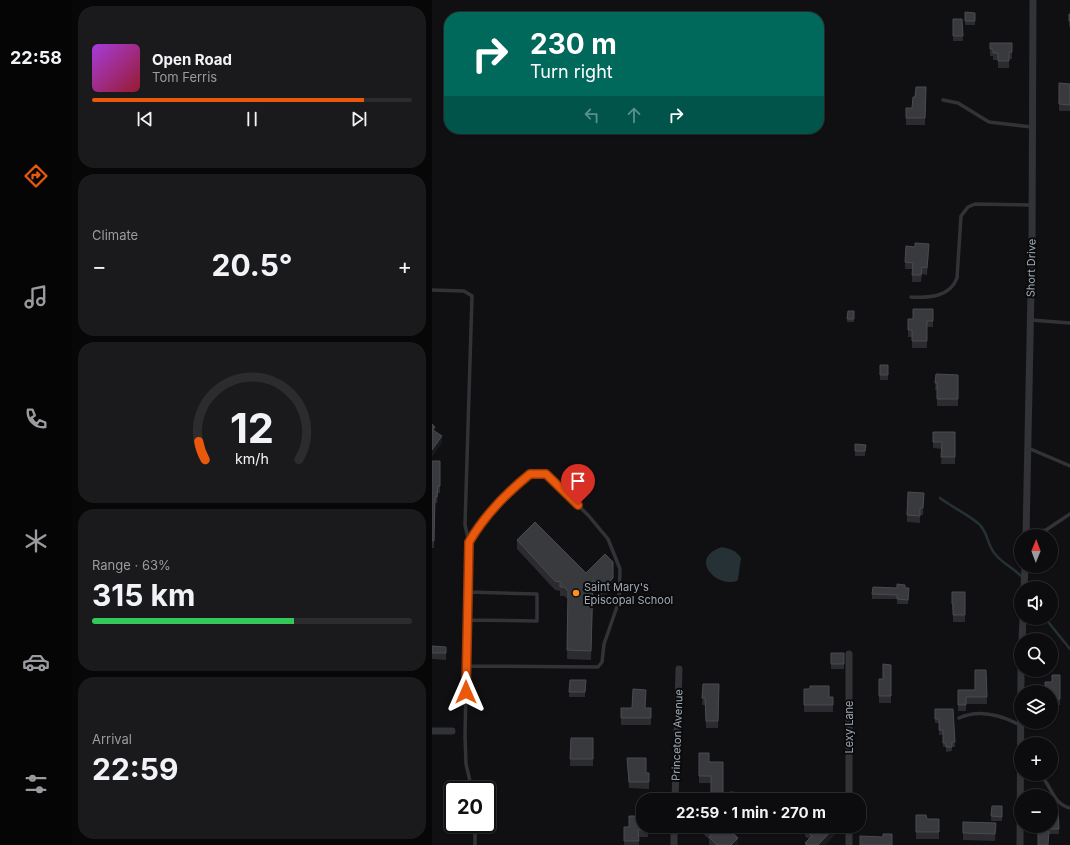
<!DOCTYPE html>
<meta charset="utf-8">
<style>
body{margin:0;font-family:Inter,sans-serif;background:#1a1a1c;color:#f1f3f6;height:100vh;display:flex;flex-direction:column;font-size:15px;white-space:nowrap}
*{box-sizing:border-box;margin:0}
p{font-size:13px;color:#9a9b9e}
.icon{flex:none;width:22px;height:22px;fill:none;stroke:currentColor;stroke-width:2;stroke-linecap:round;stroke-linejoin:round}
.map{position:relative;flex:1;overflow:hidden}
.drawer{display:flex;flex-direction:column;gap:6px;padding:6px;background:#070708;width:360px}
.drawer>*{flex:none}
.top-card{position:absolute;left:12px;top:12px;width:380px;height:122px;border-radius:16px;box-shadow:0 1px 3px #0004,0 0 0 1px #2c2c2e;background:#00695c;color:#fff;overflow:hidden}
.needle{width:26px;rotate:1deg}
.tools{position:absolute;left:582px;top:529px;display:grid;gap:8px}
.tools a{display:grid;place-items:center;width:44px;height:44px;border-radius:50%;background:#0c0c0e;box-shadow:0 1px 3px #0004,0 0 0 1px #2c2c2e;font-size:20px}
.speed{position:absolute;left:12px;top:781px;display:flex;gap:8px;font-size:20px;font-weight:700;text-align:center}
.speed>*{display:grid;place-content:center;width:52px;height:52px;border-radius:50%;background:#0c0c0e;box-shadow:0 1px 3px #0004,0 0 0 1px #2c2c2e;line-height:1}
.speed .limit{border:2px solid #111;border-radius:6px;background:#fff;color:#111}
.pin{position:absolute;display:grid;place-items:center;width:34px;height:34px;color:#fff;margin:-41px -17px;border-radius:50% 50% 50% 0;rotate:-45deg;box-shadow:0 0 4px #0007}
.pin .icon{rotate:45deg}
.me{position:absolute;width:44px;margin:-22px;rotate:0deg;stroke-linejoin:round;filter:drop-shadow(0 0 3px #0008)}
.turn{display:flex;align-items:center;gap:14px;height:84px;padding:0 20px;font-size:18px}
.turn .icon{width:52px;height:52px;stroke-width:2.5}
.turn b{display:block;font-size:28px;line-height:34px}
.lanes{display:flex;align-items:center;height:38px;padding:0 20px;background:#0003;justify-content:center;gap:20px;direction:ltr}
.lanes .off{opacity:.35}
.big{font-size:30px;font-weight:700;line-height:1.1}
.drawer .widget{flex:1;display:flex;flex-direction:column;justify-content:center;gap:6px;min-width:0;padding:0 14px;border-radius:16px;background:#1a1a1c}
.drawer .dial{align-items:center;gap:0}
.dial svg{height:104px;overflow:visible;fill:none;stroke:#2c2c2e;stroke-width:7;stroke-linecap:round;text-anchor:middle}
.dial text{fill:#f1f3f6;stroke:none}
.song{display:flex;align-items:center;gap:12px}
.cover{width:48px;height:48px;border-radius:6px;background:linear-gradient(135deg,hsl(280 70% 55%),hsl(350 70% 35%))}
.played{height:4px;border-radius:2px;background:linear-gradient(90deg,#ea580c 85%,#2c2c2e 85%)}
.keys{display:flex;justify-content:space-around;direction:ltr}
.heat{display:flex;justify-content:space-between;align-items:center;font-size:22px;direction:ltr}
.charge{height:6px;border-radius:3px;background:linear-gradient(90deg,#34c759 63%,#2c2c2e 0)}
.trip{position:absolute;left:204px;top:793px;width:230px;height:40px;border-radius:16px;background:#0c0c0e;box-shadow:0 1px 3px #0004,0 0 0 1px #2c2c2e;font-weight:700;line-height:40px;text-align:center}
main{display:flex;flex:1;min-height:0}
.menu{display:flex;flex-direction:column;width:72px;justify-content:space-around;align-items:center;background:#050506;color:#9a9b9e}
.menu .icon{width:28px;height:28px}
.menu .current{color:#ea580c}
.menu b{font-size:18px;color:#f1f3f6}
.map>svg:first-child{display:block}
</style>
<main>
<nav class="menu">
<b>22:58</b>
<svg class="icon current" aria-label="directions" viewBox="0 0 24 24"><path d="M12 3l9 9-9 9-9-9zM9 14v-3h6M13 9l2 2-2 2"/></svg>
<svg class="icon" aria-label="music" viewBox="0 0 24 24"><path d="M9 18V5l10-2v13"/><circle cx="6" cy="18" r="3"/><circle cx="16" cy="16" r="3"/></svg>
<svg class="icon" aria-label="phone" viewBox="0 0 24 24"><path d="M5 4h4l2 5-3 2q2 4 5 5l2-3 5 2v4C11 20 4 13 5 4z"/></svg>
<svg class="icon" aria-label="climate" viewBox="0 0 24 24"><path d="M12 3v18M4 7l16 10M4 17L20 7"/></svg>
<svg class="icon" aria-label="car" viewBox="0 0 24 24"><path d="M5 17H2v-5l4-1 3-4h7l3 4 3 1v5h-3M9 17h6M6 11h13"/><circle cx="7" cy="17" r="2"/><circle cx="17" cy="17" r="2"/></svg>
<svg class="icon" aria-label="filters" viewBox="0 0 24 24"><path d="M4 7h16M4 17h16"/><circle cx="9" cy="7" r="2"/><circle cx="15" cy="17" r="2"/></svg>
</nav>
<section class="drawer">
<div class="widget">
<div class="song"><i class="cover"></i><div><b>Open Road</b><p>Tom Ferris</p></div></div>
<div class="played"></div>
<div class="keys"><svg class="icon" aria-label="previous" viewBox="0 0 24 24"><path d="M18 5L8 12l10 7zM5 5v14"/></svg><svg class="icon" aria-label="pause" viewBox="0 0 24 24"><path d="M8 5v14M16 5v14"/></svg><svg class="icon" aria-label="next" viewBox="0 0 24 24"><path d="M6 5l10 7-10 7zM19 5v14"/></svg></div>
</div>
<div class="widget"><p>Climate</p>
<div class="heat"><a>−</a><b class="big">20.5°</b><a>+</a></div>
</div>
<div class="widget dial"><svg viewBox="0 0 100 80">
<path d="M14 69A42 42 0 1 1 86 69"/>
<path d="M14 69A42 42 0 0 1 9 55" stroke="#ea580c"/>
<text x="50" y="56" font-size="32" font-weight="700">12</text>
<text x="50" y="72" font-size="11">km/h</text>
</svg></div>
<div class="widget"><p>Range · 63%</p><b class="big">315 km</b><div class="charge"></div></div>
<div class="widget"><p>Arrival</p><b class="big">22:59</b></div>
</section>
<div class="map">
<svg width="638" height="845" viewBox="0 0 638 845">
<rect width="100%" height="100%" fill="#101012"/>
<path fill="#263136" d="M290,547C298,549 304,550 309,558L306,579L305,581C284,588 256,558 290,547Z"/>
<g fill="none" stroke-linecap="round" stroke-linejoin="round">
<path stroke="#263136" stroke-width="2.5" d="M508,498C520,507 537,515 547,524C556,532 555,545 563,554C571,564 583,569 591,578
M613,618L638,649"/>
<path stroke="#313337" stroke-width="3.5" d="M511,100L526,103L557,122L600,127
M0,290L32,291L40,296L33,525L37,542
M479,297C497,298 518,297 525,278L529,216L536,207L543,204L600,205
M599,320L638,323
M596,448L638,466
M594,533L614,530L638,514
M35,620L105,621V594L36,592L33,736L34,764L40,790
M34,666L166,667L170,662L172,644L187,601L188,569L176,539L156,515L114,474C109,473 104,472 99,474C86,478 40,529 37,542C34,553 37,579 36,592
M527,718C547,709 569,715 588,725
M603,774C620,778 617,803 638,808
M589,776L599,774
M43,845V824"/>
<path stroke="#313337" stroke-width="7" d="M594,536L600,242L601,0
M592,588L593,566
M590,640L591,618
M0,731H20
M243,800L247,669
M417,800V654
M242,845V826
M417,845V826
M588,845L589,669"/>
</g>
<path fill="#2c2c30" d="M533,12L543,13V25H533Z
M637,14H638V27H637Z
M521,19H530L531,41H521Z
M558,43H580V59H577V68H566V60H561V56H558Z
M627,83L638,84V111H627Z
M494,87L493,125H474V118L480,108L483,97Z
M497,251L495,275L490,274L489,282H480V269H473V262Z
M501,309V327H495V348H480V337H476V319H481Z
M416,311H422V322H415Z
M448,365H456V380H448Z
M504,374L526,375V406H505V390H503Z
M501,432H523V464H509L510,449L501,448Z
M434,445L433,456H423V451Z
M0,461H8V493H6L5,503H3L2,548H0Z
M492,493L491,515H488V523L475,522V515Z
M85,540L181,587L170,598L161,589L159,660L135,659L136,599L132,596H128V591L123,590L85,549Z
M473,588H477L476,604H465V599H440V594Z
M520,592H533V622H521V610H520Z
M0,646L14,647V660L0,659Z
M399,653H412V669H399Z
M459,665V703H447V679H451Z
M554,670L555,704H534V711H526V690H543Z
M628,675V705H619L620,682Z
M138,680H154L153,697H137Z
M271,684H287L286,728H274L273,705H270Z
M372,689L397,697H401V712H372Z
M189,708H219V725H189Z
M503,709L523,742V747H520V751L514,752V747H511V735H507V723H503Z
M139,738H161V766H138Z
M267,753L277,762H291V800H279V783H267Z
M195,758L214,773H217V789L197,788Z
M560,806H570V821H559Z
M626,813L627,834H617L614,831V826Z
M484,815L495,819H507V839H484Z
M209,819L216,826V837H207V845H192V827H197Z
M531,822L564,823L563,841L531,840Z
M269,826H294L306,845H278L277,844V839L269,832Z
M337,826H368V832L337,833Z
M373,829L404,833L393,845H373V843L377,839L373,836Z"/>
<path fill="#1b1b1e" d="M497,244V251L495,275V268Z
M10,436V443L0,457V450Z
M181,562V587L170,598V589Z
M404,826V833L393,845H386Z
M306,838V845H299Z"/>
<path fill="#383a3e" stroke="#484b51" d="M533,12L543,13V21H533Z
M637,14H638V21H637Z
M521,19H530L531,36H521Z
M558,43H580V52H577V61H566V53H561V49H558Z
M627,83L638,84V105L627,104Z
M484,87H494L493,118H474V108H480L481,97H483Z
M483,243L497,244L495,268L490,267L489,275H480L481,263L473,262L474,246L483,247Z
M481,309H501V321H495V341H480V330H476V319H481Z
M416,311H422V319H415Z
M448,365H456V375H448Z
M504,374L526,375V399H505V383H503Z
M0,424L3,427L1,430L10,436L0,450Z
M501,432H523V457H509L510,442H501Z
M423,444L434,445L433,451H423Z
M0,461H8V486H6L5,497H3L2,541H0Z
M476,492L492,493L491,508H488V516L475,515Z
M103,522L154,573L173,554L181,562V578L170,589L161,580L159,651L135,650L136,591L132,587H128V582L123,581L85,540Z
M465,584L473,585V588H477L476,600L465,599V595L440,594L441,587L465,588Z
M520,592H533V615H521V604H520Z
M0,646L14,647V653H0Z
M399,653H412V664H399Z
M451,664L459,665V696H447V679H451Z
M543,670H554L555,697H534V705H526V690H543Z
M620,675H628V699H619V692H613V682H620Z
M138,680H154L153,692H137Z
M271,684H287L286,721H274L273,698H270Z
M378,686H397V697H401V705H372V689H378Z
M201,689L214,690L213,708H219V718H189V708H200Z
M503,709H521L523,742H520V747H514V743H511V730H507V719H503Z
M139,738H161V759H138Z
M267,753H277V762H291V793H279V776H267Z
M195,758H214V773H217V782H197Z
M298,792L310,793V800H298Z
M560,806H570V817L559,816Z
M619,813H626L627,829H614V826H619Z
M484,815H494L495,819H507V832H484Z
M197,816H209V819H211V826H216V830H206L207,841H192V827H197Z
M531,822L564,823L563,834L531,833Z
M270,826H294L306,838L299,845H285L277,837L279,835Z
M337,826H368V827L337,829Z
M376,826H404L386,845H375L373,843L380,836L373,829Z
M606,831H617L616,845H606Z
M451,834H460V845H428V836L451,837Z"/>
<g fill="none" stroke-linecap="round" stroke-linejoin="round">
<g stroke="#983908" stroke-width="10">
<path id="route" d="M34,692L37,542C53,515 73,494 98,474H114L146,505"/>
</g>
<use href="#route" stroke="#ea580c" stroke-width="7"/>
</g>
<circle fill="#ff911b" stroke="#0b0b0d" stroke-width="1.5" cx="144" cy="593" r="4"/>
<g text-anchor="middle" stroke-width="4" stroke-linejoin="round" paint-order="stroke">
<g font-size="11" fill="#a0a9b4" stroke="#0b0b0d">
<text transform="translate(599 268) rotate(-89)" y="4">Short Drive</text>
<text transform="translate(417 727) rotate(-90)" y="4">Lexy Lane</text>
<text transform="translate(245 735) rotate(-88)" y="4">Princeton Avenue</text>
</g>
<g font-size="11" fill="#a0a9b4" stroke="#0b0b0d" text-anchor="start">
<text x="152" y="591">Saint Mary's<tspan x="152" dy="13">Episcopal School</tspan></text>
</g>
</g>
</svg>
<div class="tools">
<a><svg class="needle" viewBox="-14 -14 28 28"><path d="M0-13l5 13h-10z" fill="#e53935"/><path d="M0 13l5-13h-10z" fill="#9a9b9e"/></svg></a>
<a><svg class="icon" aria-label="sound" viewBox="0 0 24 24"><path d="M4 9h4l5-4v14l-5-4H4zM17 9q2 3 0 6"/></svg></a>
<a><svg class="icon" aria-label="search" viewBox="0 0 24 24"><circle cx="10" cy="10" r="6"/><path d="M15 15l6 6"/></svg></a>
<a><svg class="icon" aria-label="layers" viewBox="0 0 24 24"><path d="M12 4l9 5-9 5-9-5zM3 14l9 5 9-5"/></svg></a>
<a>+</a>
<a>−</a>
</div>
<div class="speed"><div class="limit">20</div></div>
<div class="pin" style="left:146px;top:505px;background:#d93025"><svg class="icon" aria-label="arrive" viewBox="0 0 24 24"><path d="M6 21V4h12l-3 4 3 4H6"/></svg></div>
<svg class="me" style="left:34px;top:692px" viewBox="-20 -20 40 40"><path d="M0-17L14 15 0 8-14 15z" fill="#ea580c" stroke="#fff" stroke-width="4"/></svg>
<div class="trip">22:59 · 1 min · 270 m</div>
<div class="top-card">
<div class="turn"><svg class="icon" aria-label="right" viewBox="0 0 24 24"><path d="M7 20v-9h11M14 6l5 5-5 5"/></svg><div><b>230 m</b>Turn right</div></div>
<div class="lanes"><svg class="icon off" aria-label="left" viewBox="0 0 24 24"><path d="M17 20v-9H6M10 6l-5 5 5 5"/></svg><svg class="icon off" aria-label="ahead" viewBox="0 0 24 24"><path d="M12 20V5M6 11l6-6 6 6"/></svg><svg class="icon" aria-label="right" viewBox="0 0 24 24"><path d="M7 20v-9h11M14 6l5 5-5 5"/></svg></div>
</div>
</div>
</main>
